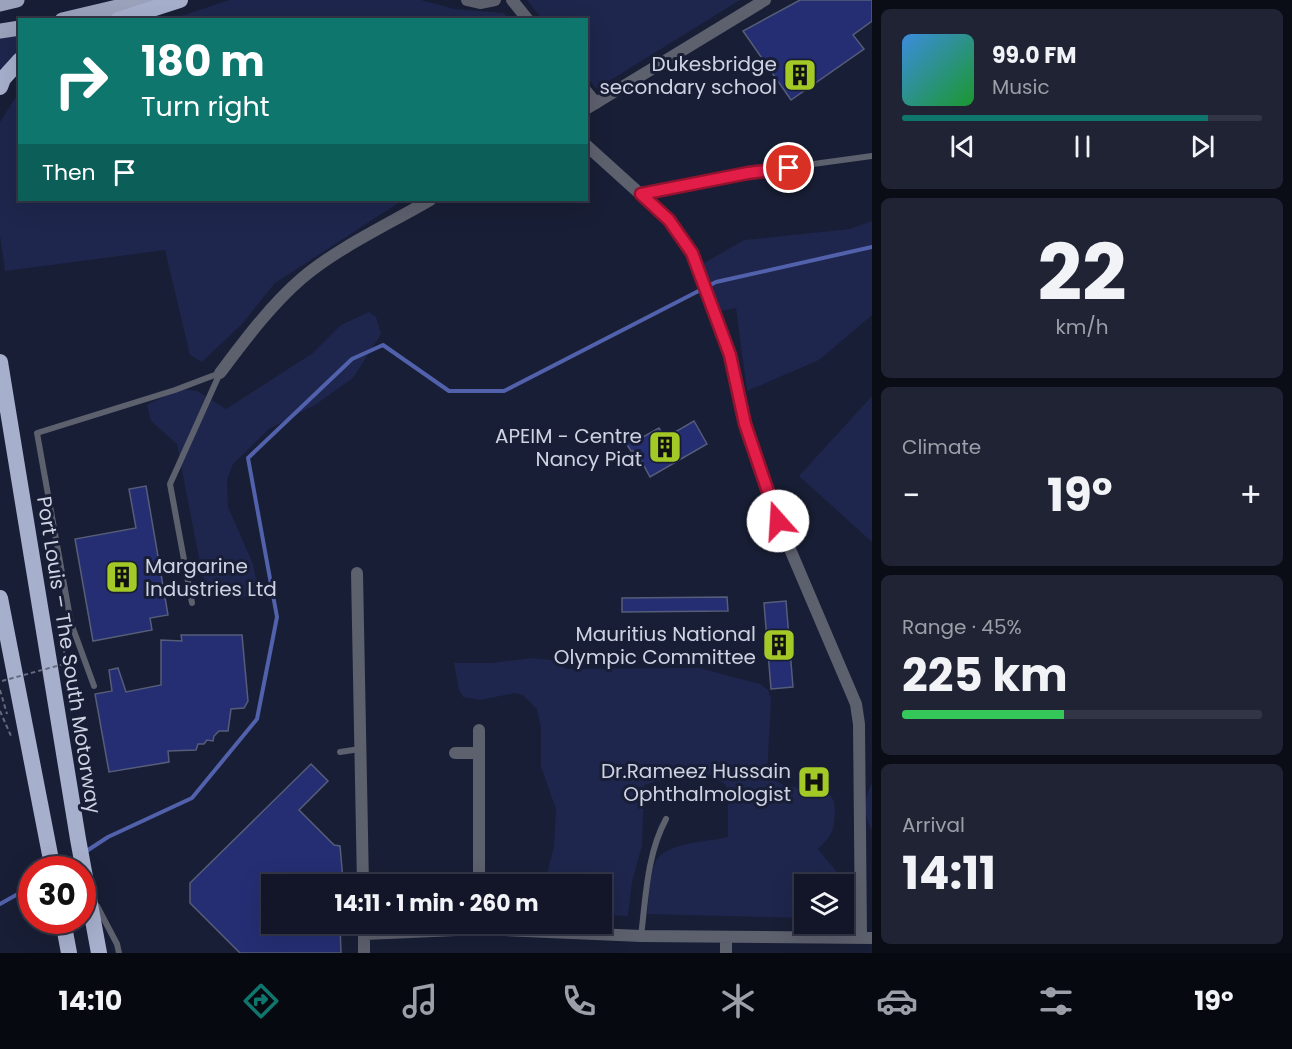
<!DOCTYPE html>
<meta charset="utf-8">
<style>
body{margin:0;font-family:Poppins,sans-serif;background:#1f2334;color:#f1f3f6;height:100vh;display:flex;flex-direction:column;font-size:22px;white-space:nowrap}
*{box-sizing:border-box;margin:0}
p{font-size:20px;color:#9c9fa8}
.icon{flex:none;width:33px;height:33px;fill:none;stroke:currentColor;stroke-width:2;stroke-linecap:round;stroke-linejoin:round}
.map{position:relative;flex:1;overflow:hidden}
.details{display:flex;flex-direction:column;gap:9px;padding:9px;background:#0a0c16;width:420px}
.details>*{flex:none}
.banner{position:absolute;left:18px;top:18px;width:570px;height:183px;border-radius:0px;box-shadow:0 6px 24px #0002,0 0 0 2px #313545;background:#0f766e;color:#fff;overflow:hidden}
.fabs{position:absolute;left:794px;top:874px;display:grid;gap:12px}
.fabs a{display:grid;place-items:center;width:60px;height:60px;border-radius:0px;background:#121628;box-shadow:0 6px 24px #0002,0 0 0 2px #313545;font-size:30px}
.speed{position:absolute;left:18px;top:856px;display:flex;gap:12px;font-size:30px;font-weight:700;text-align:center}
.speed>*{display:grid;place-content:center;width:78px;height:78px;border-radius:50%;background:#121628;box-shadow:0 6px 24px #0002,0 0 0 2px #313545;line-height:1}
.speed .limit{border:9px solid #d22;background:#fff;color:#111}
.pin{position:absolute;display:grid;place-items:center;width:51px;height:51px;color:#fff;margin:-26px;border:3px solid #fff;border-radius:50%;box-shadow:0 2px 6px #0007}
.me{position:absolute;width:66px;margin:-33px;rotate:341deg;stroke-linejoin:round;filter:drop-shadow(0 0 4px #0008)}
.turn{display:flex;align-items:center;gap:21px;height:126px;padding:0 24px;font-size:27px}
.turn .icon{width:78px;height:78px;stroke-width:2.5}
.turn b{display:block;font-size:42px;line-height:51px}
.then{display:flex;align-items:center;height:57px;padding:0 24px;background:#0003;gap:12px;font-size:22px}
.big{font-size:45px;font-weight:700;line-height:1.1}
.details .card{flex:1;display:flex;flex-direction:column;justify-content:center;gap:9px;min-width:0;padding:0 21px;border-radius:9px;background:#1f2334}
.details .dial{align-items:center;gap:0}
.dial b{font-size:78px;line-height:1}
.song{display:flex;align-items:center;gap:18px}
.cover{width:72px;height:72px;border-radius:9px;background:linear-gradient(135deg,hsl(210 70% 55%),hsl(130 70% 35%))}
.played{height:6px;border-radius:3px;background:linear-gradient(90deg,#0f766e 85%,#313545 85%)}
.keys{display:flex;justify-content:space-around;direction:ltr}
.heat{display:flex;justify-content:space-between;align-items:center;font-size:33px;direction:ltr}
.charge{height:9px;border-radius:4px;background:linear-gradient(90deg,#34c759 45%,#313545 0)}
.trip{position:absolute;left:261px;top:874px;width:351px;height:60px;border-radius:0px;background:#121628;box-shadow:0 6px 24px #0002,0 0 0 2px #313545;font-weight:700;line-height:60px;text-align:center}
.tabs{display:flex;height:96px;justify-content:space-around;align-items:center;background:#070910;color:#9c9fa8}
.tabs .icon{width:42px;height:42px}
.tabs .current{color:#0f766e}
.tabs b{font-size:27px;color:#f1f3f6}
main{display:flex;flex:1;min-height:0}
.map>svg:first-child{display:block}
</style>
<main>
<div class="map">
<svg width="872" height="953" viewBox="0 0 872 953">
<rect width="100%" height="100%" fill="#181e35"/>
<path fill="#1e264d" d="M229,0H421L454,9L504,13L509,19H173Z
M527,0H740L596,89L587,76L586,20L542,19Z
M19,28V50L0,71V34Z
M19,92L20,200H403L275,283L242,324L202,362L190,355L165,250L5,271L0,235V122Z
M872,221V315L819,360L747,391L736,308L720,311L699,266L744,240L850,229Z
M369,312L376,317L381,334L353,378L315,405L269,429L233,464L227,480L228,507L253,564L258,590L243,598L216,595L209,590L202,574L177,444L151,421L147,405L179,389L197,391L226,409L313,353L341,325Z
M872,396V542L799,476Z
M532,658L551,660L567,669L699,668L760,684L768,690L771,699L767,775C773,778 778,783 784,785C804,792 836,779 835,812C834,832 832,835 818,849L840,876L841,885H804V918L647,914C649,900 649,876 655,863C664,842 709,842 728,837V794L726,785L713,776L695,770L644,785L642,846L632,881L628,916L602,915V885H544L554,847L556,809L541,767V728L537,709L523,695L515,693L481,700L463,697L459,690L454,663H491Z
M872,783V830C863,815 863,799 872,783Z"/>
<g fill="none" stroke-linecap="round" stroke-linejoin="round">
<path stroke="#5261ab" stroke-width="4" d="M85,852L108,837L192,798L257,719L277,617L248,458L352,359L383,345L449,391H504L716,282L872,247
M57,870L76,858
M0,904L32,886"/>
</g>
<path fill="#252e73" stroke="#555d78" stroke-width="1.5" d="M800,0H872V21L853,35L864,49L791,100L743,31Z
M694,421L707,444L650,477L636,451H631L624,440L640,431L643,437L659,428L665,438Z
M146,486L168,615L150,618L152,630L93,641L75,539L136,528L129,489Z
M727,597L728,611L622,612V598Z
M786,601L793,687L771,689L764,603Z
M181,635H242L248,701L244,708L231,709L228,731H219L214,736L213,741L207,740L204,744H198L196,750L168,751L169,762L109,772L95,694L112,691L109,670L118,668L126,692L161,685V640L182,641Z
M311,764L328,781L299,810L334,845L340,846L343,880L338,885H272V924H340L341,953H240L190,903V883Z"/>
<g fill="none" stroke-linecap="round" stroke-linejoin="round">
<path stroke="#64697d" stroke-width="2" stroke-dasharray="4.5 3" stroke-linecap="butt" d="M59,629L61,628L66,665
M0,690L7,714
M0,711L11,736"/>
<path stroke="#5d606d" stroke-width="6" d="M641,194L748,173L872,156
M192,603L170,484L220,373
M94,686L71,623L37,433L175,390L220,373
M340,752L360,749
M97,906L117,944L119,953
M641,936C646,896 647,854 666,819"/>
<path stroke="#5d606d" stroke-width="12" d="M586,109L765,0
M586,145L669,220L692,253L730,355L745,424L778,521L856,704L859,724L861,937
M220,373C245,340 270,306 301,279C337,248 389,224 430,200
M357,573L363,885
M455,753H479
M479,885V730
M365,934L479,929L641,936L872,938
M364,953V924
M726,953V937"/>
<path stroke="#5d606d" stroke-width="12" d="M467,0L480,3L495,0
M512,0L528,20
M586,91L596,103"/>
<path stroke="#9aa2bc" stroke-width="15" d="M0,4L17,0
M62,20L147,0
M0,31L20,28"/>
<path stroke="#a6afcc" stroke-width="16" d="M118,20L180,0
M0,87L3,79L20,60
M0,362L78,839L99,953
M0,598L53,870
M63,921L69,953"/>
<path stroke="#64697d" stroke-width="2" stroke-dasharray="4.5 3" stroke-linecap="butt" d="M2,681L64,664"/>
</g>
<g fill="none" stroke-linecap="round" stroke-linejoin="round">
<g stroke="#92132f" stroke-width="15">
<path id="route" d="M778,521L745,424L730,355L692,253L669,220L641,194L748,173L789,168"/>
</g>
<use href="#route" stroke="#e11d48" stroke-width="10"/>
</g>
<defs>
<g id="building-square" transform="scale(1.725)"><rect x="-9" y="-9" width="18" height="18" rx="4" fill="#a3c927" stroke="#181e35"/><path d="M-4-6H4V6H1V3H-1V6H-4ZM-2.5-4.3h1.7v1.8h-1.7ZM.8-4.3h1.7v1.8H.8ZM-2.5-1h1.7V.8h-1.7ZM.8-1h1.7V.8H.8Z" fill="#111"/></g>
<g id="hospital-square" transform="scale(1.725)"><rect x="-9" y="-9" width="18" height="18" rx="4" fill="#a3c927" stroke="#181e35"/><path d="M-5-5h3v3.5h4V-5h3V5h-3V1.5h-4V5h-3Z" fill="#111"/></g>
</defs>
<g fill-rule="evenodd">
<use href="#building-square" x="800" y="75"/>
<use href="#building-square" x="665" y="447"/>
<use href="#building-square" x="122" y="577"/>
<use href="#building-square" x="779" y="645"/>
<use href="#hospital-square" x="814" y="782"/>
</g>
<g text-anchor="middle" stroke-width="6" stroke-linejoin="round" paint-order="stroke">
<g font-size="20" fill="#ced2e2" stroke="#181e35" text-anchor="end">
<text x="777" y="71">Dukesbridge<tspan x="777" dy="23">secondary school</tspan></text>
<text x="642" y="443">APEIM - Centre<tspan x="642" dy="23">Nancy Piat</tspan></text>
<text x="145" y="573" text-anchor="start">Margarine<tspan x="145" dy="23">Industries Ltd</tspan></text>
<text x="756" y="641">Mauritius National<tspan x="756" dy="23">Olympic Committee</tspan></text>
<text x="791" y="778">Dr.Rameez Hussain<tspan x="791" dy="23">Ophthalmologist</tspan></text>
</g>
<g font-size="20" fill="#ced2e2" stroke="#181e35">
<text transform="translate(69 655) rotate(81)" y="7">Port Louis – The South Motorway</text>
</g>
</g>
</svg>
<div class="fabs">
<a><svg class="icon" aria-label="layers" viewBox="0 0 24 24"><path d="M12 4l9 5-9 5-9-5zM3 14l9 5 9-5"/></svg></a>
</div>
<div class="speed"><div class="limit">30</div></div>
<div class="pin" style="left:789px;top:168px;background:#d93025"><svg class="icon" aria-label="arrive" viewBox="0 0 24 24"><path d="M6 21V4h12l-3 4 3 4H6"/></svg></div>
<svg class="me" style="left:778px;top:521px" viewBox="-20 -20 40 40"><circle r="19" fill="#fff"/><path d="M0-13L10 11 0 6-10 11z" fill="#e11d48"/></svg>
<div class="trip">14:11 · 1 min · 260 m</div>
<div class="banner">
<div class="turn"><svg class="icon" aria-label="right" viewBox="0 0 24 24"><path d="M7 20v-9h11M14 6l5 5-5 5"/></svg><div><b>180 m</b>Turn right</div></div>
<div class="then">Then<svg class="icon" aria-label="arrive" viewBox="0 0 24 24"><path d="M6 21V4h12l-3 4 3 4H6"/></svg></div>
</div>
</div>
<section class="details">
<div class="card">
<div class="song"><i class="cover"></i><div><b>99.0 FM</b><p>Music</p></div></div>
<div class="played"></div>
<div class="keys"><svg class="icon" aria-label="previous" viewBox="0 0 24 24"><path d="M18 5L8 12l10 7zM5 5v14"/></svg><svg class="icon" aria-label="pause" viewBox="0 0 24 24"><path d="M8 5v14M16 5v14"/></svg><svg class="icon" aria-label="next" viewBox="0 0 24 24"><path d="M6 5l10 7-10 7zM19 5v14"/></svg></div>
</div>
<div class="card dial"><b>22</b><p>km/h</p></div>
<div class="card"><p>Climate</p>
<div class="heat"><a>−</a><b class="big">19°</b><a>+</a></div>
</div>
<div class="card"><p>Range · 45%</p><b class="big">225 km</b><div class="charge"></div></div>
<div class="card"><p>Arrival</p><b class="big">14:11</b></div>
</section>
</main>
<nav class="tabs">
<b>14:10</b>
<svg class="icon current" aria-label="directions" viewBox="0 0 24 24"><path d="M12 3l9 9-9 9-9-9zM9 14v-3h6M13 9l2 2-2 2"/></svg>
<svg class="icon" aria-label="music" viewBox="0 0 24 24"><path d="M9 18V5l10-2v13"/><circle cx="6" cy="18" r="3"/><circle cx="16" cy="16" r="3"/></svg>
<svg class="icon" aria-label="phone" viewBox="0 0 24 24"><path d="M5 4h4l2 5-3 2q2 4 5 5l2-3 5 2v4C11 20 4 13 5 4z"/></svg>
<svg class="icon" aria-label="climate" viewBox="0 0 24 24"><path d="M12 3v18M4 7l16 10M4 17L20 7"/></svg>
<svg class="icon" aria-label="car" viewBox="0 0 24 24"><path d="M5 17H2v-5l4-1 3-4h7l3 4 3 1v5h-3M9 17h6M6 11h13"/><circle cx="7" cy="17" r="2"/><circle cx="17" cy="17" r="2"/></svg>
<svg class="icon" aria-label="filters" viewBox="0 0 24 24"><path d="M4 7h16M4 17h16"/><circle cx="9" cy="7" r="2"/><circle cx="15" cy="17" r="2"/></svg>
<b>19°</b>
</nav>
